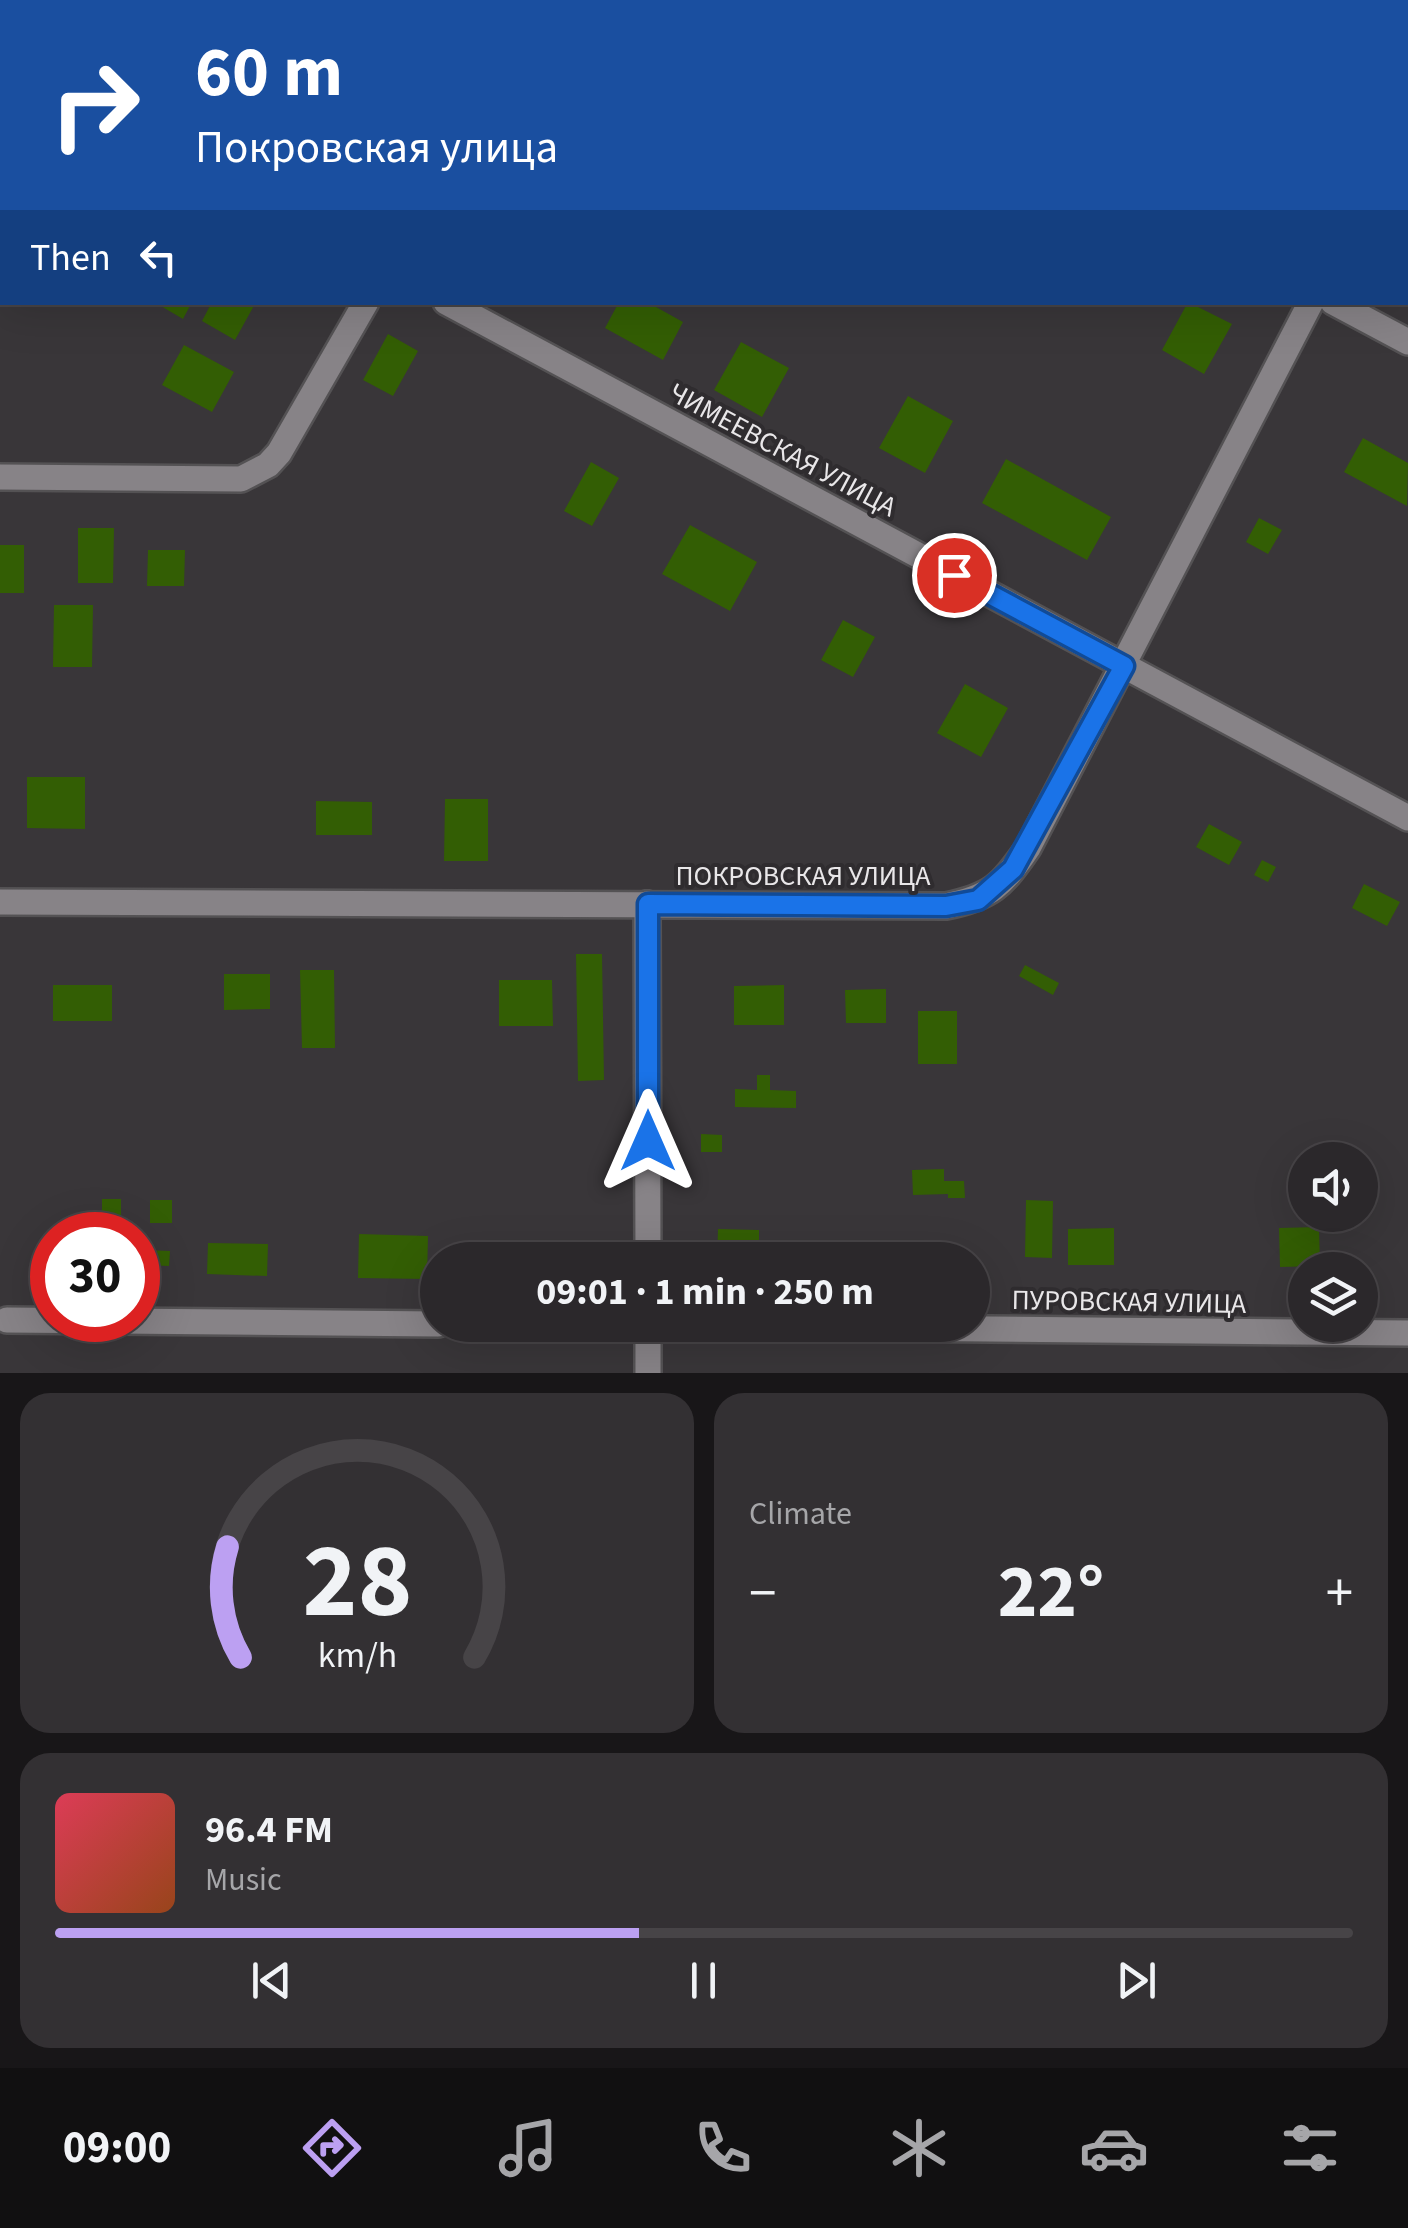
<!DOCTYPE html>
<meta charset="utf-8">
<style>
body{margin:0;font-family:"Source Sans 3",sans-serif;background:#333033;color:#f1f3f6;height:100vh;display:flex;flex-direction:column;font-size:38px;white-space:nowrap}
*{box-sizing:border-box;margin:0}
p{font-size:32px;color:#a6a6a9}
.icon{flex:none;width:55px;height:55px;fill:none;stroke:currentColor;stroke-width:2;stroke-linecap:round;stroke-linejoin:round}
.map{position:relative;height:1373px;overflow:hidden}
.sheet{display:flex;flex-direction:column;gap:20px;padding:20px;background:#181618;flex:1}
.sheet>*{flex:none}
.hud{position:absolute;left:0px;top:0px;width:1410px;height:305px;box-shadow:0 10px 40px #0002,0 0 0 2px #474447;background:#1a4fa0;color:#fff;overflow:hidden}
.tools{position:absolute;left:1288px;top:1142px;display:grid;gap:20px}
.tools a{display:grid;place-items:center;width:90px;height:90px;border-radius:50%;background:#2b282b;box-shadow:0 10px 40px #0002,0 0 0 2px #474447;font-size:50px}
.speed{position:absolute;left:30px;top:1212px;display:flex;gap:20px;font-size:50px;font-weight:700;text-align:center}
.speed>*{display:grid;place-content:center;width:130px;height:130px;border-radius:50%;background:#2b282b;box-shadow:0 10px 40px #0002,0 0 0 2px #474447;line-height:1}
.speed .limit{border:15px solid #d22;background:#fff;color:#111}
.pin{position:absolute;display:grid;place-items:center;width:85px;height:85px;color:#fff;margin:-42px;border:5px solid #fff;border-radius:50%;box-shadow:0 2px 10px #0007}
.me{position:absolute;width:110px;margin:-55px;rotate:0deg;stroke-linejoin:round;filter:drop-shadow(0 0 8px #0008)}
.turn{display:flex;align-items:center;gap:35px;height:210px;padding:0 30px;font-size:45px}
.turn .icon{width:130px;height:130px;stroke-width:2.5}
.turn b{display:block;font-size:70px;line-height:85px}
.then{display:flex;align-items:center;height:95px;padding:0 30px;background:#0003;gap:20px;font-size:38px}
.big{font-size:75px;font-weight:700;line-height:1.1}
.sheet .tile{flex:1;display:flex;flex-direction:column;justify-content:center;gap:15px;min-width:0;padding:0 35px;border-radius:30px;background:#333033}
.sheet .dial{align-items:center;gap:0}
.dial svg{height:260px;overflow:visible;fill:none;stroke:#474447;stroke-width:7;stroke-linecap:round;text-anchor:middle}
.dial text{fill:#f1f3f6;stroke:none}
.song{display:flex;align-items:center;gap:30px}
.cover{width:120px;height:120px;border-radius:15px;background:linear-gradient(135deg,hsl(350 70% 55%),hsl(20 70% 35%))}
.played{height:10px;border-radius:5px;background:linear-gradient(90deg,#bca0f2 45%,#474447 45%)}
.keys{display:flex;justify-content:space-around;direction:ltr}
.heat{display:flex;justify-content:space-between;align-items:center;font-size:55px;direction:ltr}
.sheet .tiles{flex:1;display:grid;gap:20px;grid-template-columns:1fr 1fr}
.tile:last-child{grid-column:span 2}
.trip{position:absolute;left:420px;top:1242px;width:570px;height:100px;border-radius:50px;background:#2b282b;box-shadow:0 10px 40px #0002,0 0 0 2px #474447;font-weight:700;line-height:100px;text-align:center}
.menu{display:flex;height:160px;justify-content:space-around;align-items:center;background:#111011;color:#a6a6a9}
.menu .icon{width:70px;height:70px}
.menu .current{color:#bca0f2}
.menu b{font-size:45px;color:#f1f3f6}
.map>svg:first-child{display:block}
</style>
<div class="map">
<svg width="1408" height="1373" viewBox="0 0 1408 1373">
<rect width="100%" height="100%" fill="#393639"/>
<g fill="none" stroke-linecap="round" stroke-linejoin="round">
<path stroke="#744978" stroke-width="9" d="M1408,279V280"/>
</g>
<path fill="#335e04" d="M154,302H192L183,319Z
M212,302H256L235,340L202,321Z
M619,302H647L683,322L663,360L605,328Z
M1188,302L1232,324L1204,374L1162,350Z
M388,334L418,351L393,396L363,380Z
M741,342L789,368L762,417L714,390Z
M184,345L234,372L212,412L162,385Z
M908,396L953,421L925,473L879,448Z
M1363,438L1408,463L1407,506L1344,472Z
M1006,459L1111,517L1087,560L982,503Z
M591,462L619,478L592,526L564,511Z
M1259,518L1282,530L1268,554L1246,542Z
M690,525L757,562L730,611L662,574Z
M78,528H114L113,583H78Z
M0,545H24V593H0Z
M148,550H185L184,586H147Z
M54,605H93L92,667H53Z
M843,620L875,637L853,677L821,660Z
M965,684L1008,708L981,757L937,733Z
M27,777H85V829L27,828Z
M445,799H488V861H444Z
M316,801L372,802V835H316Z
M1209,824L1242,842L1229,865L1196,847Z
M1262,860L1276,867L1268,882L1254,875Z
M1364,884L1400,902L1387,926L1352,908Z
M576,954H602L604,1080L578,1081Z
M1025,965L1059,983L1053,995L1019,976Z
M300,970H334L335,1048H302Z
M224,974H270V1009L224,1010Z
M499,980H552L553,1026H499Z
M53,985H112V1021H53Z
M784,985V1025H734V986Z
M886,989V1023H846L845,990Z
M918,1011H957V1064H918Z
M757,1075H770V1090L796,1091V1108L735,1107V1089L757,1090Z
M701,1134L722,1135V1152H701Z
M944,1169V1181H964L965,1198H948V1194L913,1195L912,1170Z
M102,1199H121V1218H102Z
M150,1200H172V1223H150Z
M1026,1200L1053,1201L1052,1258L1025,1257Z
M1319,1227L1320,1266L1280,1267L1279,1228Z
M1114,1228V1265H1068V1229Z
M718,1229L759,1230V1260H717Z
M359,1234L428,1236L427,1279L358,1278Z
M208,1243L268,1244L267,1276L207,1274Z
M565,1248L592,1249V1260H565Z
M144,1250L170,1251L169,1266L144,1265Z"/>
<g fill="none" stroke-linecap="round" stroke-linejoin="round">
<g stroke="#545254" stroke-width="30">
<path id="minor" d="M765,0L770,2
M1149,0L1154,2
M0,65L2,66
M1408,153V152
M446,302L1408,818
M1333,302L1408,342
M0,477L241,479L268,465L279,453L366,302
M0,902L946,906C991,897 1002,886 1028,848L1311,302
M647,904L648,1260
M7,1320L438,1324
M549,1325L1408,1333
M648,1325V1373"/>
</g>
<use href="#minor" stroke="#878387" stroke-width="25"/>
</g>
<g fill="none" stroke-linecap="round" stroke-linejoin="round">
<g stroke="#114b97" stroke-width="25">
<path id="route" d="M648,1141V904L946,906L978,900L1013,869L1124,666L954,575"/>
</g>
<use href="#route" stroke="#1a73e8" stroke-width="18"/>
</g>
<g text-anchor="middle" stroke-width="8" stroke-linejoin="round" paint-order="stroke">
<g font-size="28" fill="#e9e7e9" stroke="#2f2c2f">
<text transform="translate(783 449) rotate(28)" y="10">ЧИМЕЕВСКАЯ УЛИЦА</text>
<text x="803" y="885">ПОКРОВСКАЯ УЛИЦА</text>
<text transform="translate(1129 1301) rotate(1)" y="10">ПУРОВСКАЯ УЛИЦА</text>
</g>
</g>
</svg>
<div class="tools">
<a><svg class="icon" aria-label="sound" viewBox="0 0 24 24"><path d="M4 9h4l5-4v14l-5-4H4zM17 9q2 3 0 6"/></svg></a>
<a><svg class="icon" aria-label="layers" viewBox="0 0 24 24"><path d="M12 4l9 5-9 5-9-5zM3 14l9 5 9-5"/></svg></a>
</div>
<div class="speed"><div class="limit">30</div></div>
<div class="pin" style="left:954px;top:575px;background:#d93025"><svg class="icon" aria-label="arrive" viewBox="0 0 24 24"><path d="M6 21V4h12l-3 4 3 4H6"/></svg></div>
<svg class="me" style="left:648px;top:1141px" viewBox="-20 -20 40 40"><path d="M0-17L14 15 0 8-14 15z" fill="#1a73e8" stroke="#fff" stroke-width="4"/></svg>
<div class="trip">09:01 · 1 min · 250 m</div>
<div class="hud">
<div class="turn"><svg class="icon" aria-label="right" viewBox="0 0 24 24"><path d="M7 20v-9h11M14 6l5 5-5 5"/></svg><div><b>60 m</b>Покровская улица</div></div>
<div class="then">Then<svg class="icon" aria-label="left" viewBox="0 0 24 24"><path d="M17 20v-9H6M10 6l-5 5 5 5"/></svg></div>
</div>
</div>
<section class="sheet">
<div class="tiles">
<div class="tile dial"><svg viewBox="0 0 100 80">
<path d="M14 69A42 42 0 1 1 86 69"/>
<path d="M14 69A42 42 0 0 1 10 35" stroke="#bca0f2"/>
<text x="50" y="56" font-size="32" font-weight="700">28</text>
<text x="50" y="72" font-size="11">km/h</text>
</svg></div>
<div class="tile"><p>Climate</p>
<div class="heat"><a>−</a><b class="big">22°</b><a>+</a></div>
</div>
<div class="tile">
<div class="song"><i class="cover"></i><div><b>96.4 FM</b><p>Music</p></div></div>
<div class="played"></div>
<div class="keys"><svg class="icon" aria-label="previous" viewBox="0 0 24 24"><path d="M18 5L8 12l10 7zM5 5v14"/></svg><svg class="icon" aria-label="pause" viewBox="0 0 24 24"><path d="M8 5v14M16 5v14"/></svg><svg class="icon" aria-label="next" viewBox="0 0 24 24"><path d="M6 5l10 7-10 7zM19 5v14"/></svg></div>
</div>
</div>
</section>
<nav class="menu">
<b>09:00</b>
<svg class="icon current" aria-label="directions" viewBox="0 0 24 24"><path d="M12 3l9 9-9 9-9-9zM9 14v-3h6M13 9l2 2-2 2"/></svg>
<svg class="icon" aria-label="music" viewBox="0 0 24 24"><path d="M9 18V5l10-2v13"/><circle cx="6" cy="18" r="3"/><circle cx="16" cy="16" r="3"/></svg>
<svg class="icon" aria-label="phone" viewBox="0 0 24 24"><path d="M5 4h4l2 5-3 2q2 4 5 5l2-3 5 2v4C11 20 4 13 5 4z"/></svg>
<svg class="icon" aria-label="climate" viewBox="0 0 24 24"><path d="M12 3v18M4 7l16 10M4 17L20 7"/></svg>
<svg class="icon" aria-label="car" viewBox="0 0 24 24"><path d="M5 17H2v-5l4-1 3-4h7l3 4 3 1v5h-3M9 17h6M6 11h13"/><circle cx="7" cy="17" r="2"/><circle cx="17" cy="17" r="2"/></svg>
<svg class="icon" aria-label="filters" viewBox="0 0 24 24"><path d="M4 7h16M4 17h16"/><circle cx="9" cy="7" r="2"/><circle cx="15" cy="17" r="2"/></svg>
</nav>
